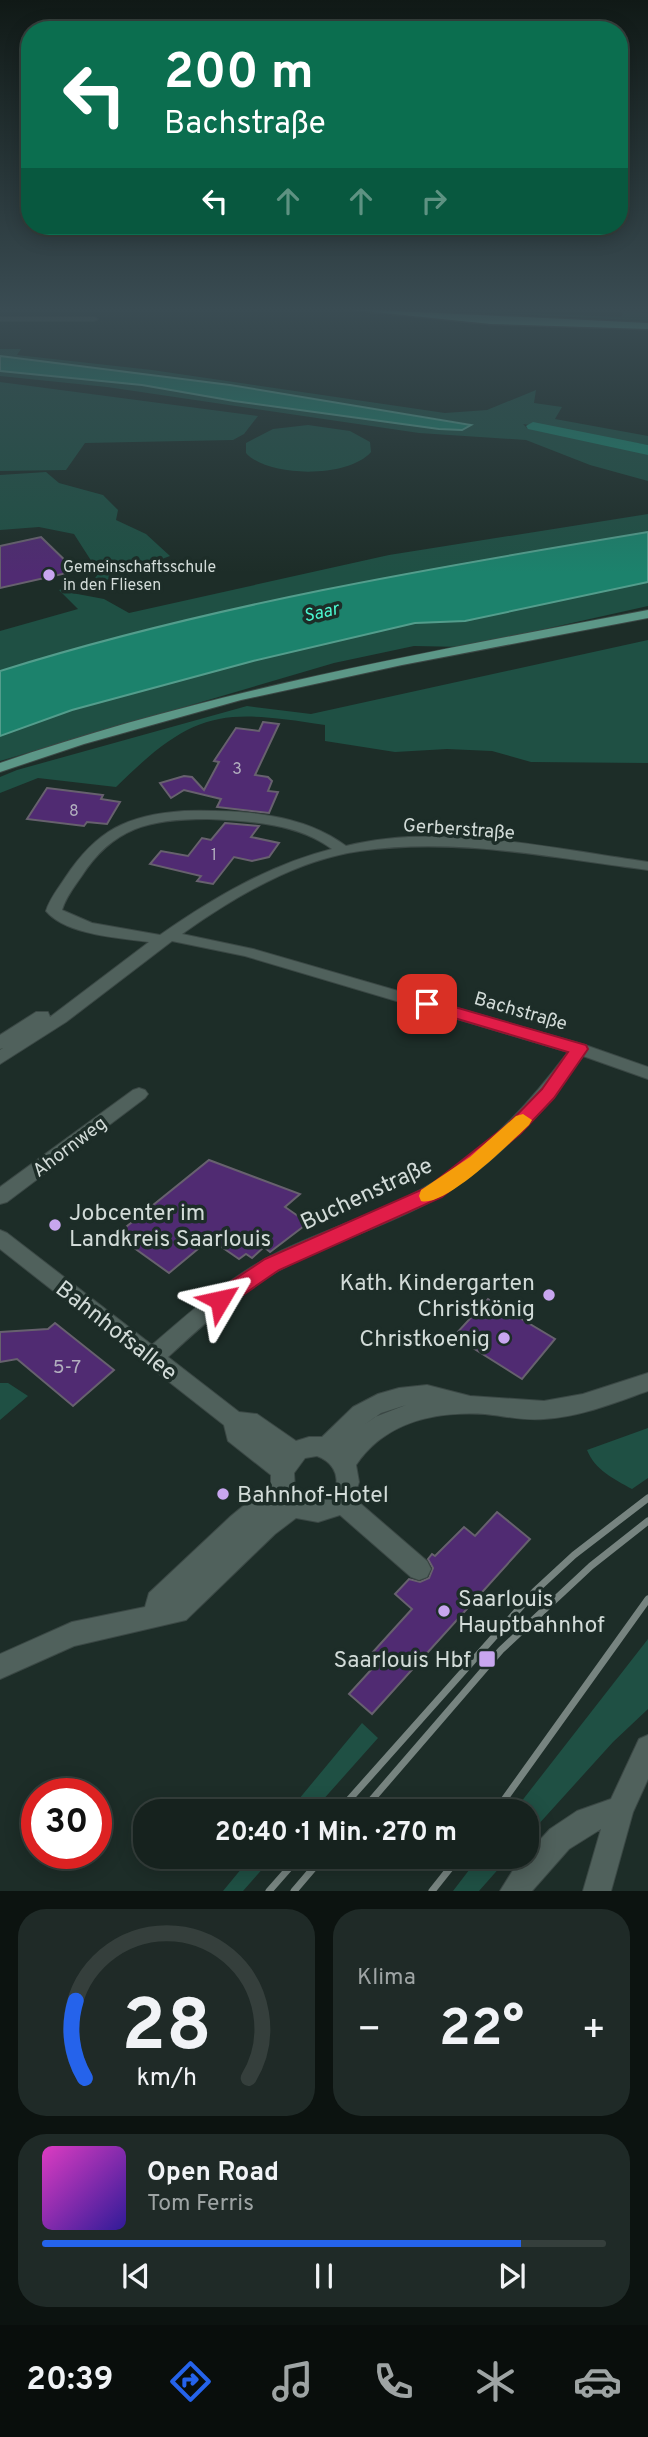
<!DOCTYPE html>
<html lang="de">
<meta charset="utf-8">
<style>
body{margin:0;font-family:Overpass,sans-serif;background:#1f2a27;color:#f1f3f6;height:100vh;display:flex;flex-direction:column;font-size:26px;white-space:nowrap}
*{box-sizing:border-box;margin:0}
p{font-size:23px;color:#9ea4a4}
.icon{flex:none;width:38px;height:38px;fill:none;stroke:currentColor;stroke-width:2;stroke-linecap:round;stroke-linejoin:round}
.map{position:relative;height:1891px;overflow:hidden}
.drawer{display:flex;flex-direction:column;gap:18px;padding:18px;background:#0c1310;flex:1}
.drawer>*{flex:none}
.guide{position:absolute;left:21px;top:21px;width:607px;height:214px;border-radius:28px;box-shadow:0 4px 18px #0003,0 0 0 2px #353f3c;background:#0b6e4f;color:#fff;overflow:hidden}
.speed{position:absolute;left:21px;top:1778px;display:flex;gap:14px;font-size:35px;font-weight:700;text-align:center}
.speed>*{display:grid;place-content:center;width:91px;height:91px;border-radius:50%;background:#16221e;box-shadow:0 4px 18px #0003,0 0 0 2px #353f3c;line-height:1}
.speed .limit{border:10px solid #d22;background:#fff;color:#111}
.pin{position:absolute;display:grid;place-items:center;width:60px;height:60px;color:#fff;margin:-30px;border-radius:14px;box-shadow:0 4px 10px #0006}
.me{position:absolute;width:77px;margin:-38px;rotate:54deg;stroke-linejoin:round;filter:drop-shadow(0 0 5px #0008)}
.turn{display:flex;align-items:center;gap:24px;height:147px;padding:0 28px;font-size:32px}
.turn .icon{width:91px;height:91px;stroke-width:2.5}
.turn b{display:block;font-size:49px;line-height:60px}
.lanes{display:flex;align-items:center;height:66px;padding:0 28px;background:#0003;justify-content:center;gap:35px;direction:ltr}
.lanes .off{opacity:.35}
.big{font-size:52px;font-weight:700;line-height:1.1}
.drawer .card{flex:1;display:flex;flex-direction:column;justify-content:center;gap:10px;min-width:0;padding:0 24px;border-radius:28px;background:#1f2a27}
.drawer .dial{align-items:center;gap:0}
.dial svg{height:182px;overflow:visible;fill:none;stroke:#353f3c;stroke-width:7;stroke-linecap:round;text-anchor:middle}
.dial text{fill:#f1f3f6;stroke:none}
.song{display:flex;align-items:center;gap:21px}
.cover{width:84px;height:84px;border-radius:10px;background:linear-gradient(135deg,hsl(310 70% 55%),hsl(250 70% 35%))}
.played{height:7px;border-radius:4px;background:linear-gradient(90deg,#2563eb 85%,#353f3c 85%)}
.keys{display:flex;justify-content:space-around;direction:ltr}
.heat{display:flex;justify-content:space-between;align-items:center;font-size:38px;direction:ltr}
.drawer .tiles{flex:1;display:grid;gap:18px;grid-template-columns:1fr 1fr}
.card:last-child{grid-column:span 2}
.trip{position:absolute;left:133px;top:1799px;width:406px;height:70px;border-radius:28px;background:#16221e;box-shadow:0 4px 18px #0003,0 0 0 2px #353f3c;font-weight:700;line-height:70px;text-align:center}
.tab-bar{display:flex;height:112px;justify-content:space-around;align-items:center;background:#090e0c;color:#9ea4a4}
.tab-bar .icon{width:49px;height:49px}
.tab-bar .active{color:#2563eb}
.tab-bar b{font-size:32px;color:#f1f3f6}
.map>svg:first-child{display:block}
</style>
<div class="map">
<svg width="648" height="1891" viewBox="0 0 648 1891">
<rect width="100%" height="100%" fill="#1d2d28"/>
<path fill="#1f5044" d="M395,308L621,317L623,314L618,310L648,313V321Z
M0,349H21L17,355L152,370L445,413L487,410L536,390L534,403L562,407L555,419L648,436V445L523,424L527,428L648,453V481L590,465L526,440L419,433L107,387L0,376V371L142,385L234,401L439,429L462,430L470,424L230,385L0,356Z
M0,382L258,416L244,434L233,440L85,443L66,470L0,471Z
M308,425L350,431L370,442L371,452C349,478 268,478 246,453V443L273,429Z
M46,472L59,483L103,495L118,510L116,520L146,534L170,556L72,593L104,599L129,613L389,555L648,514V532C430,568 212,608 0,671V631L78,609L59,590L95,578L99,573L74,534L39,527L0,530V475Z
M648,582V606L465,647L414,646L334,663L0,761V736L72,710L253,661L415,623L465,621Z
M648,640V763L531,762L492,751L447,749L395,752L325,741V725C220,708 193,711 116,787L38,778L0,793V777L17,770L247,706L311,714Z
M0,1383H8L28,1396L0,1420Z
M648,1428V1478L632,1489C614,1479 595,1470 587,1450Z
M648,1639V1709L613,1742L527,1837V1811H514Z
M362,1723L378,1738L313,1811H289Z
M251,1857H273L243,1891H223Z
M479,1857H509L479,1891H453Z"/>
<path fill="#1c826c" stroke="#539d8c" stroke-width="2" d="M0,356L230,385L471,425L462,430L439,429L234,401L142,385L0,371Z
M648,532V582L465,621L415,623L253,661L72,710L0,736V671C211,605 431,568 648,532Z"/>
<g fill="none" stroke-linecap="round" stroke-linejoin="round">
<path fill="#1c826c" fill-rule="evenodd" d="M533,422L648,445V455L528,429L526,426Z"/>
</g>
<path fill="#502b72" stroke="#67616e" stroke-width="2" d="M41,537L76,571L0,588V546Z
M263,722L279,724L255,775L268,777L272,781L268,791L278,792L269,813L217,807L221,799L184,790L171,798L160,783L184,776L192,777L204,790L219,762L214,761L236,728L259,731Z
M47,788L103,795L101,799L120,802L107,824L87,822L84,826L27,819Z
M225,823L259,826L251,837L279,843L269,857L252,861L234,857L213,884L197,881L201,876L150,864L161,851L188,856L202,838L211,840Z
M209,1160L300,1194L285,1207L308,1223L270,1252L264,1247L252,1258L246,1254L239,1259L210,1239L169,1273L116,1235Z
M488,1299L555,1339L522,1379L454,1336Z
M55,1323L114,1370L73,1406L17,1359L0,1362V1332L48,1329Z
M497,1512L530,1539L372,1714L349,1694L381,1659L373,1652L412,1609L395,1594L409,1579L420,1582L429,1578L433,1568L428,1559L432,1554L435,1556L464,1527L475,1536Z"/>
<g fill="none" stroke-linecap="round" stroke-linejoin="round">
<g stroke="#3b4845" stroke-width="2">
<path id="minor" d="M0,317H94L98,319L94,321H0Z
M184,811C238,810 301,812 346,846C439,822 554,849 648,862V870C554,858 456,837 360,851C296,860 234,897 182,934L253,949L585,1045L648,1067V1079L583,1056C547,1105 508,1151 458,1185C408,1219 349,1235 295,1262C247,1285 207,1321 168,1357L239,1412L257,1414L296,1441L309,1437H322L353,1407L378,1394L399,1388L427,1385L470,1396L544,1401L583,1394L648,1373V1391C614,1403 580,1417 544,1419C524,1421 505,1416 485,1414C435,1411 385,1422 356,1465L359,1482L354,1498L427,1561L431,1569L427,1577L419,1580L411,1577L340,1515L318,1522L296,1518L275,1534L186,1620L74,1646L0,1679V1654L72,1622L145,1607L149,1593L231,1516L271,1483V1475L228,1441L224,1425L0,1249V1230L7,1233L152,1345C192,1310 233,1274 281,1251C335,1225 394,1209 445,1175C494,1143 533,1098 568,1052L245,956L172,941L66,1022L0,1064V1050L3,1048L0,1049V1035L36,1012H48L50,1017L149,942C120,938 66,935 46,911C50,898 58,889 65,878C97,830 127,815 184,811ZM207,819C248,821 297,823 332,849C269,865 213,898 160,935L92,923L62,910C66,897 74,887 81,877C113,827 150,819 207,819ZM406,1405L375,1417L364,1425L381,1413ZM317,1456C347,1467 341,1504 309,1501L295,1489L294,1473L305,1458Z
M139,1088L145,1090L148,1094L145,1098L7,1202L0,1204V1187L133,1090Z
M648,1735V1779L633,1812L611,1891H583L601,1829L569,1849L532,1891H500L515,1867L550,1829L577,1811L611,1799L639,1739Z"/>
</g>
<g stroke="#3b4845" stroke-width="2">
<path id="major" d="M648,610V618L402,665L241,700L84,744L0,772V763C211,690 429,652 648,610Z"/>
</g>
<g stroke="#3b4845" stroke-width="3">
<path id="highway" d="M335,308L648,323V329L491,324Z"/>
</g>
<use href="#minor" fill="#50615c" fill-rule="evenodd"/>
<use href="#major" fill="#5c9787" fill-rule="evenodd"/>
<use href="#highway" fill="#64bba4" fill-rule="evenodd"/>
<path stroke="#778480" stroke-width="7" d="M339,1811L535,1591L574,1555L648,1498
M362,1811L501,1650L591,1566L648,1521
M496,1811L648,1599
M269,1891L299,1857
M294,1891L323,1857
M432,1891L459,1857"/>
</g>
<linearGradient id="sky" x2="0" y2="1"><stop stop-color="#101916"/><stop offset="0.54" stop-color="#3a4c53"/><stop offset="1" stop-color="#3a4c53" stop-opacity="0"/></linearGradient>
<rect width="648" height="573" fill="url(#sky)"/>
<path fill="#e11d48" stroke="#92132f" stroke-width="2" d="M427,999L586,1045L588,1049L554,1098L520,1134L442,1197L279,1270L227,1306H212L209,1300L212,1294L265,1259L428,1187L507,1125L542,1089L568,1052L421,1008L418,1004Z"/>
<path fill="#f59e0b" d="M523,1114L532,1120L529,1125C511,1142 445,1208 421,1201L419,1196L421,1190L470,1157L516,1116Z"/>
<g fill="#c8a6ef" stroke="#1d2d28" stroke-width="2.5">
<circle cx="49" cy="575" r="7"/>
<circle cx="55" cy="1225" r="7"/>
<circle cx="549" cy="1295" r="7"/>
<circle cx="504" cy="1338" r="7"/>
<circle cx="223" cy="1494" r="7"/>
<circle cx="444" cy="1611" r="7"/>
<rect x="478" y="1650" width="18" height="18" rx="3.5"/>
</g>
<g text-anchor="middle" stroke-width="7" stroke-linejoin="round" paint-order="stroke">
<g font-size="16" fill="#d2dbd8" stroke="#1d2d28" text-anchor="start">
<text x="63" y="572">Gemeinschaftsschule<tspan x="63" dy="18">in den Fliesen</tspan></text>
</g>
<g font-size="16" fill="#b2afbe">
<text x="237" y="774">3</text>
<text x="74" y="816">8</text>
<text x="214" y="860">1</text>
</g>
<g font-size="18" font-style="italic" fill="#4bf8d1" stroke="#1d2d28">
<text transform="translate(321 612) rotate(-13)" y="6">Saar</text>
</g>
<g font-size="19" fill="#d2dbd8" stroke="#1d2d28">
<text transform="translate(459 828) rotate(4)" y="7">Gerberstraße</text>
<text transform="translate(521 1010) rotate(16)" y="7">Bachstraße</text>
<text transform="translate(69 1146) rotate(-37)" y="7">Ahornweg</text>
</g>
<g font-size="19" fill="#b2afbe">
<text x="67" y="1373">5-7</text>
</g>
<g font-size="23" fill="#d2dbd8" stroke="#1d2d28">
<text transform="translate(366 1193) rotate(-25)" y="8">Buchenstraße</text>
<text transform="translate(117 1330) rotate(38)" y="8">Bahnhofsallee</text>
</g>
<g font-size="23" fill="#d2dbd8" stroke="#1d2d28" text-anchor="start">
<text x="69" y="1220">Jobcenter im<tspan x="69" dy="26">Landkreis Saarlouis</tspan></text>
<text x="535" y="1290" text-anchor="end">Kath. Kindergarten<tspan x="535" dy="26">Christkönig</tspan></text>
<text x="490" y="1346" text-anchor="end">Christkoenig</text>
<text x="237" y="1502">Bahnhof-Hotel</text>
<text x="458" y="1606">Saarlouis<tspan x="458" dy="26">Hauptbahnhof</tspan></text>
<text x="471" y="1667" text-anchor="end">Saarlouis Hbf</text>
</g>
</g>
</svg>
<div class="speed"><div class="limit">30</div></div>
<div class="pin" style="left:427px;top:1004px;background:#d93025"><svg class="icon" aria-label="arrive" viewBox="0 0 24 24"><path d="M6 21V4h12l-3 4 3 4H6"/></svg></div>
<svg class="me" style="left:220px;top:1300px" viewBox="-20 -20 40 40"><path d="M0-17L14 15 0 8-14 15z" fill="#e11d48" stroke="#fff" stroke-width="4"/></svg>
<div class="trip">20:40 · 1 Min. · 270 m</div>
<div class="guide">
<div class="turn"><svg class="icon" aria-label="left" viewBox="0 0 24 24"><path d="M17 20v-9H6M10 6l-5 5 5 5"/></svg><div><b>200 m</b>Bachstraße</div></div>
<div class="lanes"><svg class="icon" aria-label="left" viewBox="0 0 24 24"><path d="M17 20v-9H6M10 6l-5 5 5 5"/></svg><svg class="icon off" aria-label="ahead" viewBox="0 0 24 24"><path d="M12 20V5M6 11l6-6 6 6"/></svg><svg class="icon off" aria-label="ahead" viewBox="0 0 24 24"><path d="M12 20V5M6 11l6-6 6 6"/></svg><svg class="icon off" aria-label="right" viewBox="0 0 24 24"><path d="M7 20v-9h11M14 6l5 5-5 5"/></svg></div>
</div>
</div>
<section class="drawer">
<div class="tiles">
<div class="card dial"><svg viewBox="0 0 100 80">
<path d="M14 69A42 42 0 1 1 86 69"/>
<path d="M14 69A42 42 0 0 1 10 35" stroke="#2563eb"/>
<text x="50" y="56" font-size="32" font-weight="700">28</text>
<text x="50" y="72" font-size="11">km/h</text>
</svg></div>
<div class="card"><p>Klima</p>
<div class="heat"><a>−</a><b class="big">22°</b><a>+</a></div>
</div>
<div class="card">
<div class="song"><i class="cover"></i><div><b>Open Road</b><p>Tom Ferris</p></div></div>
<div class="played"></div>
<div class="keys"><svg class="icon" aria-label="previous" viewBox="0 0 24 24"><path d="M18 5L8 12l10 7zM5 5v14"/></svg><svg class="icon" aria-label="pause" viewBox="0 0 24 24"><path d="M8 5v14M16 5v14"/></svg><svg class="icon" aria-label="next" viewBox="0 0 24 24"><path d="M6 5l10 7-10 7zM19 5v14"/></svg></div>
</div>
</div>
</section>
<nav class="tab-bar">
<b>20:39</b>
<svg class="icon active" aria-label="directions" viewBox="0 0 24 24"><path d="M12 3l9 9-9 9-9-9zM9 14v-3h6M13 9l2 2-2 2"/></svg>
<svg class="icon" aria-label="music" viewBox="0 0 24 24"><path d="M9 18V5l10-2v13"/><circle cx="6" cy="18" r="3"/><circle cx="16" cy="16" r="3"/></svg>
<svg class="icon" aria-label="phone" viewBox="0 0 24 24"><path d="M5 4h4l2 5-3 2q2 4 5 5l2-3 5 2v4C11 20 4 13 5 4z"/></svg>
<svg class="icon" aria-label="climate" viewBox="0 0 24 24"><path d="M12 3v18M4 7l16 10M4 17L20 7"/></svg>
<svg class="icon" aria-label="car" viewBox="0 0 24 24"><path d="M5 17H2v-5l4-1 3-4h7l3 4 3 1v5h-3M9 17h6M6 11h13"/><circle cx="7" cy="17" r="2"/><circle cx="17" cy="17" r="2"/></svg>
</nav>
